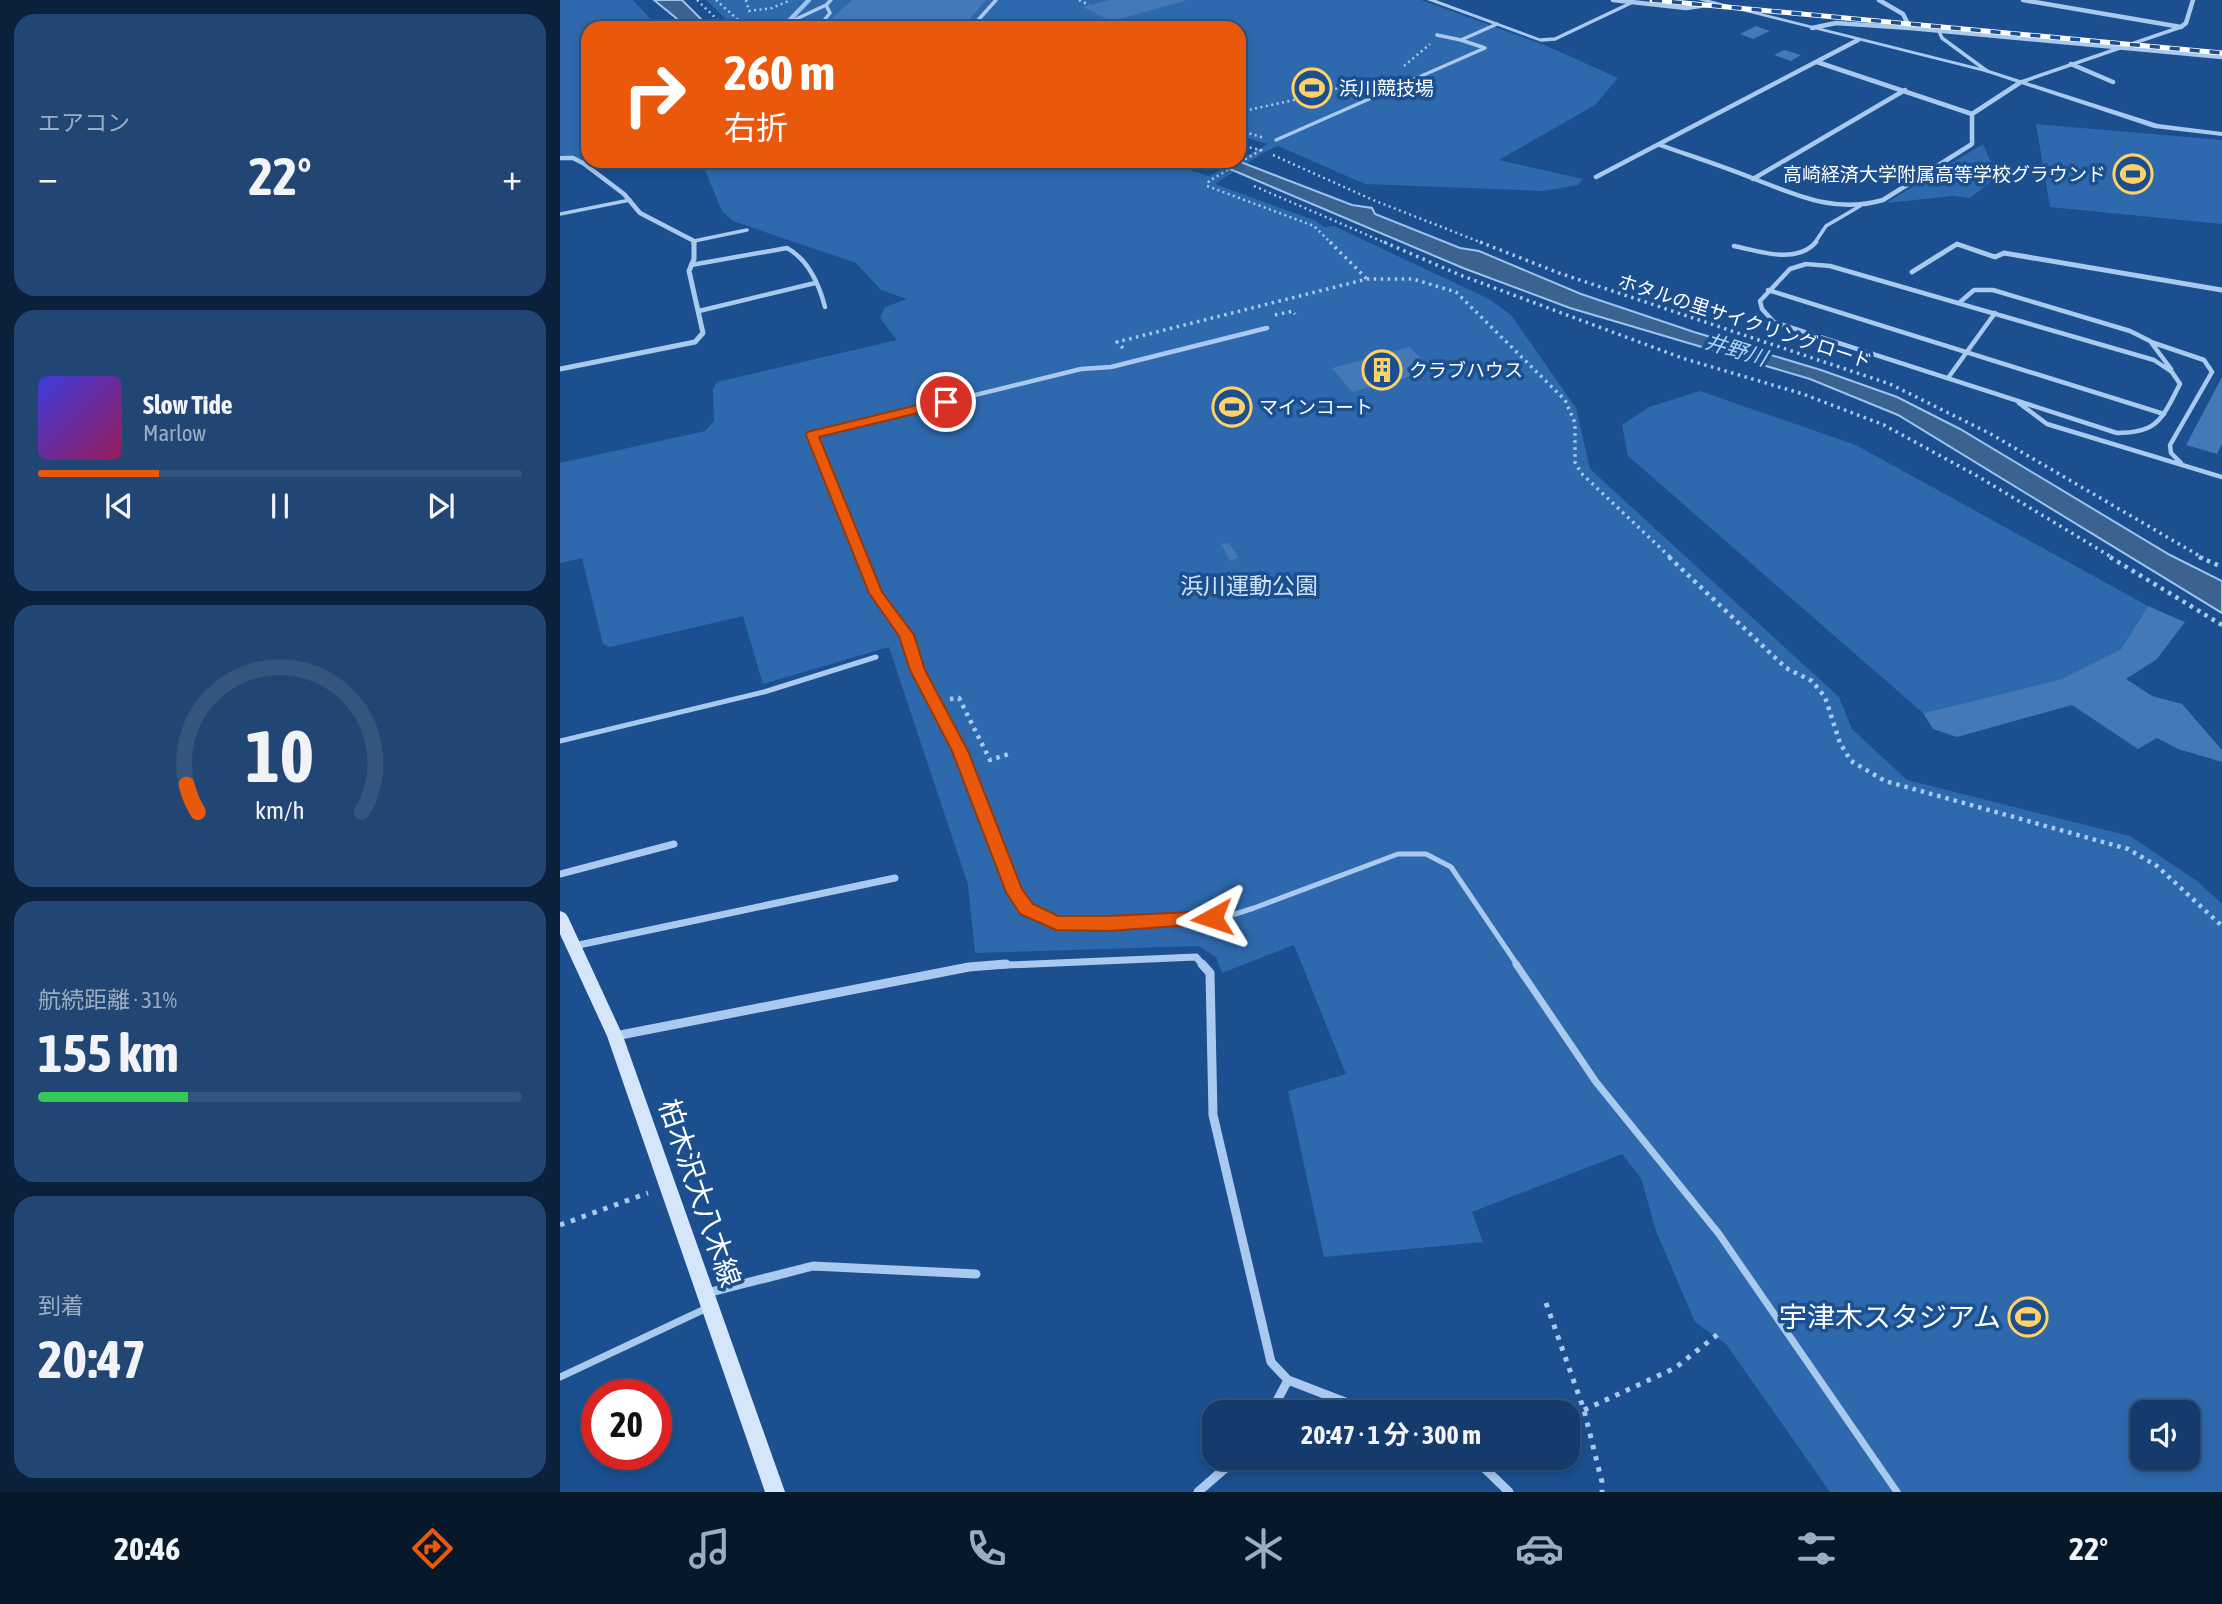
<!DOCTYPE html>
<html lang="ja">
<meta charset="utf-8">
<style>
body{margin:0;font-family:"Asap Condensed","Noto Sans JP",sans-serif;background:#214673;color:#f1f3f6;height:100vh;display:flex;flex-direction:column;font-size:26px;white-space:nowrap}
*{box-sizing:border-box;margin:0}
p{font-size:23px;color:#9dadc1}
.icon{flex:none;width:38px;height:38px;fill:none;stroke:currentColor;stroke-width:2;stroke-linecap:round;stroke-linejoin:round}
.map{position:relative;flex:1;overflow:hidden}
.sheet{display:flex;flex-direction:column;gap:14px;padding:14px;background:#0b203b;width:560px}
.sheet>*{flex:none}
.guide{position:absolute;left:21px;top:21px;width:665px;height:147px;border-radius:21px;box-shadow:0 4px 10px #0003,0 0 0 2px #33557e;background:#ea580c;color:#fff;overflow:hidden}
.buttons{position:absolute;left:1570px;top:1400px;display:grid;gap:14px}
.buttons a{display:grid;place-items:center;width:70px;height:70px;border-radius:14px;background:#143b6b;box-shadow:0 4px 10px #0003,0 0 0 2px #33557e;font-size:35px}
.speed{position:absolute;left:21px;top:1379px;display:flex;gap:14px;font-size:35px;font-weight:700;text-align:center}
.speed>*{display:grid;place-content:center;width:91px;height:91px;border-radius:50%;background:#143b6b;box-shadow:0 4px 10px #0003,0 0 0 2px #33557e;line-height:1}
.speed .limit{border:10px solid #d22;background:#fff;color:#111}
.pin{position:absolute;display:grid;place-items:center;width:60px;height:60px;color:#fff;margin:-30px;border:4px solid #fff;border-radius:50%;box-shadow:0 2px 7px #0007}
.me{position:absolute;width:77px;margin:-38px;rotate:265deg;stroke-linejoin:round;filter:drop-shadow(0 0 5px #0008)}
.turn{display:flex;align-items:center;gap:24px;height:147px;padding:0 28px;font-size:32px}
.turn .icon{width:91px;height:91px;stroke-width:2.5}
.turn b{display:block;font-size:49px;line-height:60px}
.big{font-size:52px;font-weight:700;line-height:1.1}
.sheet .widget{flex:1;display:flex;flex-direction:column;justify-content:center;gap:10px;min-width:0;padding:0 24px;border-radius:21px;background:#214673}
.sheet .dial{align-items:center;gap:0}
.dial svg{height:182px;overflow:visible;fill:none;stroke:#33557e;stroke-width:7;stroke-linecap:round;text-anchor:middle}
.dial text{fill:#f1f3f6;stroke:none}
.song{display:flex;align-items:center;gap:21px}
.cover{width:84px;height:84px;border-radius:10px;background:linear-gradient(135deg,hsl(240 70% 55%),hsl(330 70% 35%))}
.played{height:7px;border-radius:4px;background:linear-gradient(90deg,#ea580c 25%,#33557e 25%)}
.keys{display:flex;justify-content:space-around;direction:ltr}
.heat{display:flex;justify-content:space-between;align-items:center;font-size:38px;direction:ltr}
.charge{height:10px;border-radius:5px;background:linear-gradient(90deg,#34c759 31%,#33557e 0)}
.trip{position:absolute;left:642px;top:1400px;width:378px;height:70px;border-radius:21px;background:#143b6b;box-shadow:0 4px 10px #0003,0 0 0 2px #33557e;font-weight:700;line-height:70px;text-align:center}
.tabs{display:flex;height:112px;justify-content:space-around;align-items:center;background:#08182b;color:#9dadc1}
.tabs .icon{width:49px;height:49px}
.tabs .on{color:#ea580c}
.tabs b{font-size:32px;color:#f1f3f6}
main{display:flex;flex:1;min-height:0}
.map>svg:first-child{display:block}
</style>
<main>
<section class="sheet">
<div class="widget"><p>エアコン</p>
<div class="heat"><a>−</a><b class="big">22°</b><a>+</a></div>
</div>
<div class="widget">
<div class="song"><i class="cover"></i><div><b>Slow Tide</b><p>Marlow</p></div></div>
<div class="played"></div>
<div class="keys"><svg class="icon" aria-label="previous" viewBox="0 0 24 24"><path d="M18 5L8 12l10 7zM5 5v14"/></svg><svg class="icon" aria-label="pause" viewBox="0 0 24 24"><path d="M8 5v14M16 5v14"/></svg><svg class="icon" aria-label="next" viewBox="0 0 24 24"><path d="M6 5l10 7-10 7zM19 5v14"/></svg></div>
</div>
<div class="widget dial"><svg viewBox="0 0 100 80">
<path d="M14 69A42 42 0 1 1 86 69"/>
<path d="M14 69A42 42 0 0 1 9 57" stroke="#ea580c"/>
<text x="50" y="56" font-size="32" font-weight="700">10</text>
<text x="50" y="72" font-size="11">km/h</text>
</svg></div>
<div class="widget"><p>航続距離 · 31%</p><b class="big">155 km</b><div class="charge"></div></div>
<div class="widget"><p>到着</p><b class="big">20:47</b></div>
</section>
<div class="map">
<svg width="1662" height="1492" viewBox="0 0 1662 1492">
<rect width="100%" height="100%" fill="#1b4f8f"/>
<path fill="#2e69ad" fill-rule="evenodd" d="M0,0H73L99,28H28V160L0,154Z
M146,0H861L987,46L1058,78L1035,105L939,160L1023,179L1018,185L983,191L805,184L718,146L703,153L655,184L756,221L764,227L774,226L929,299L951,315L1016,408L1030,469L1279,697L1292,729L1347,780L1570,836L1637,881L1662,904V1492H1270L1166,1344L1135,1322L1096,1231L1081,1178L1062,1154L912,1212L923,1242L764,1257L728,1091L786,1074L734,945L662,973L656,957L638,946L415,953L408,885L329,647L203,684L183,616L50,647L43,644L22,558L0,563V463L145,431L154,421L153,389L157,382L337,340L320,318L325,307L347,299L321,290L296,263L173,221L162,211L141,161H601L649,176L708,144L679,136V28H175ZM1582,1412H1628V1458H1582Z
M1476,124L1662,140V224L1490,207Z
M1423,144L1437,177L1410,198L1393,196L1326,203Z
M1140,391L1296,445L1588,606L1561,649L1501,679L1363,713L1068,456L1062,425L1089,407Z"/>
<path fill="#3c6290" stroke="#9cc4f0" stroke-width="2" d="M94,0H122L150,28H123L116,18Z
M651,161H678L792,205L812,208L815,214L900,248L919,251L1021,294L1134,332L1261,370L1337,397L1400,429L1610,555L1662,581V613L1338,415L1250,379L1010,308L903,268Z"/>
<g fill="none" stroke-linecap="round" stroke-linejoin="round">
<path stroke="#9cc4f0" stroke-width="4.5" d="M222,28L249,0"/>
</g>
<path fill="#4478b7" d="M292,0H426L402,28L265,25Z
M550,0H625V1L551,21L523,7Z
M1196,26L1210,31L1193,39L1180,34Z
M1224,50L1241,55L1231,61L1214,55Z
M850,347L872,371L792,392L772,368Z
M1662,377V444L1657,454L1626,445Z
M669,543L679,558L670,561L661,544Z
M1588,606L1625,622L1597,659L1566,679L1592,696L1622,704L1662,750V762L1618,749L1597,738L1578,749L1512,705L1397,737L1373,729L1363,713L1501,679L1561,649Z"/>
<g fill="none" stroke-linecap="round" stroke-linejoin="round">
<path stroke="#a9c9ee" stroke-width="2.5" stroke-dasharray="2 3.5" stroke-linecap="butt" d="M137,0L166,28
M156,0L186,27L191,28
M186,0L189,11L212,8L231,0
M519,0L529,5
M844,66L870,44
M679,112L743,98L817,77
M679,130L704,138
M679,145L705,151
M701,150L649,181L647,186L754,226L772,244
M713,155L813,200L925,244
M694,186L828,244"/>
<path stroke="#a9c9ee" stroke-width="3.5" stroke-dasharray="2.5 4.5" stroke-linecap="butt" d="M770,242L807,279
M824,242L900,275L1122,358L1243,394L1324,425L1419,477L1553,558
M920,242L999,273L1330,384L1429,433L1643,558
M715,315L733,311L735,314
M563,348L557,342L807,279H853L896,292L1005,400L1015,423V462L1021,473L1111,558"/>
<path stroke="#a9c9ee" stroke-width="4.5" stroke-dasharray="3.5 5" stroke-linecap="butt" d="M1109,557L1226,668L1252,681L1265,697L1280,743L1291,761L1325,781L1568,849L1597,866L1662,926
M1550,557L1662,625
M1639,557L1662,567
M390,699L399,698L430,760L452,753"/>
<path stroke="#a9c9ee" stroke-width="5" stroke-dasharray="4.5 7" stroke-linecap="butt" d="M0,1225L88,1193
M986,1303L1024,1410L1042,1482V1492
M1024,1410L1115,1368L1162,1331"/>
<path stroke="#a9c9ee" stroke-width="3.5" d="M217,28L266,5
M258,28L270,13L266,5L271,0
M411,28L436,0
M1379,31L1382,38L1427,71
M877,35L901,40L937,24
M981,40L995,39L1073,2
M1461,82L1621,27
M0,214L70,200
M134,241L187,230
M1254,244L1266,226L1300,206"/>
<path stroke="#a9c9ee" stroke-width="4.5" d="M1174,246C1199,251 1236,265 1256,242
M1246,264L1270,266L1594,360L1612,372L1620,384C1602,418 1599,433 1557,433L1214,322L1202,309L1200,301L1230,269Z
M131,265L227,248C249,260 259,284 265,307
M1208,290L1604,414
M1399,303L1414,290H1433L1570,331L1590,341L1611,369
M139,311L255,283
M1591,342L1644,360L1652,372L1610,445L1611,453L1621,463
M1388,378L1435,313
M1459,403L1487,424L1662,477
M302,558L252,435L521,369L551,367L707,328"/>
<path stroke="#a9c9ee" stroke-width="5" d="M301,557L316,593L347,635L358,670L400,751L455,892L466,909L496,923L635,920L669,916L694,908L838,854H866L891,867L958,966
M0,741L204,692L316,657"/>
<path stroke="#a9c9ee" stroke-width="7" d="M956,964L1036,1082L1159,1234L1337,1492
M0,1377L147,1308"/>
<path stroke="#a9c9ee" stroke-width="3.5" d="M716,140L925,48L901,40"/>
<path stroke="#a9c9ee" stroke-width="4.5" d="M1053,0L1126,8L1154,4
M1319,0L1343,14L1350,28
M1463,0L1621,27L1626,23L1633,0
M1252,28L1276,23L1350,28L1662,57
M1257,62L1412,114
M1511,64L1553,82
M1100,145C1131,156 1162,166 1192,178C1236,195 1275,214 1323,200L1412,144V114L1461,82
M0,158H13L23,163L64,194L80,213L134,241V244
M1036,177L1298,40
M1193,179L1345,90"/>
<path stroke="#a9c9ee" stroke-width="5" d="M1352,272L1397,244L1435,257L1444,253L1662,290
M0,369L135,342L143,333L129,271L134,259V242"/>
<path stroke="#a9c9ee" stroke-width="7" d="M0,874L114,844
M14,946L335,878
M425,966L636,957L644,966"/>
<path stroke="#a9c9ee" stroke-width="9" d="M642,964L650,973L653,1115L711,1362L728,1380L711,1412
M55,1036L409,967L446,964
M147,1293L253,1266L416,1274
M728,1380L811,1412
M914,1458L949,1492
M638,1492L677,1458"/>
<path fill="#a9c9ee" fill-rule="evenodd" d="M867,0H876L984,40L979,41Z
M1138,0H1149L1429,70L1598,124L1662,132V136L1594,128L1425,72Z"/>
<path fill="#d6e6fa" fill-rule="evenodd" d="M0,911L5,913L8,917L63,1036L225,1492H205L47,1036L0,934Z"/>
<g stroke="#fff" stroke-width="5">
<path id="rail" d="M1092,0L1662,53"/>
</g>
<use href="#rail" stroke="#1b4f8f" stroke-width="3.5" stroke-dasharray="10" stroke-linecap="butt"/>
</g>
<path fill="#ea580c" stroke="#983908" stroke-width="2" d="M386,398L392,402L391,405L259,437L322,592L354,635L365,670L408,751L462,889L473,904L498,916H548L652,911L658,913L661,918L658,923L548,931L496,930L460,914L446,892L392,751L350,670L339,636L309,593L246,435L247,432Z"/>
<defs>
<g id="stadium-ring" transform="scale(2.0125)"><circle r="9.5" fill="#1b4f8f" stroke="#ffd166" stroke-width="1.5"/><path d="M0-5a6.5 5 0 1 0 0 10a6.5 5 0 1 0 0-10ZM-3.5-1.8h7v3.6h-7Z" fill="#ffd166"/></g>
<g id="building-ring" transform="scale(2.0125)"><circle r="9.5" fill="#1b4f8f" stroke="#ffd166" stroke-width="1.5"/><path d="M-4-6H4V6H1V3H-1V6H-4ZM-2.5-4.3h1.7v1.8h-1.7ZM.8-4.3h1.7v1.8H.8ZM-2.5-1h1.7V.8h-1.7ZM.8-1h1.7V.8H.8Z" fill="#ffd166"/></g>
</defs>
<g fill-rule="evenodd">
<use href="#stadium-ring" x="752" y="88"/>
<use href="#stadium-ring" x="1573" y="174"/>
<use href="#building-ring" x="822" y="370"/>
<use href="#stadium-ring" x="672" y="407"/>
<use href="#stadium-ring" x="1468" y="1317"/>
</g>
<g text-anchor="middle" stroke-width="7" stroke-linejoin="round" paint-order="stroke">
<g font-size="19" fill="#fff" stroke="#1b4f8f" text-anchor="start">
<text x="779" y="95">浜川競技場</text>
<text x="1546" y="181" text-anchor="end">高崎経済大学附属高等学校グラウンド</text>
<text x="849" y="377">クラブハウス</text>
<text x="699" y="414">マインコート</text>
</g>
<g font-size="19" fill="#fff" stroke="#1b4f8f">
<text transform="translate(1185 321) rotate(18)" y="7">ホタルの里サイクリングロード</text>
</g>
<g font-size="21" font-style="italic" fill="#b5d3f5" stroke="#1b4f8f">
<text transform="translate(1176 350) rotate(17)" y="7">井野川</text>
</g>
<g font-size="23" fill="#cfe3fa" stroke="#1b4f8f">
<text x="689" y="594">浜川運動公園</text>
</g>
<g font-size="28" fill="#fff" stroke="#1b4f8f">
<text transform="translate(140 1193) rotate(71)" y="10">柏木沢大八木線</text>
</g>
<g font-size="28" fill="#fff" stroke="#1b4f8f" text-anchor="end">
<text x="1441" y="1327">宇津木スタジアム</text>
</g>
</g>
</svg>
<div class="buttons">
<a><svg class="icon" aria-label="sound" viewBox="0 0 24 24"><path d="M4 9h4l5-4v14l-5-4H4zM17 9q2 3 0 6"/></svg></a>
</div>
<div class="speed"><div class="limit">20</div></div>
<div class="pin" style="left:386px;top:402px;background:#d93025"><svg class="icon" aria-label="arrive" viewBox="0 0 24 24"><path d="M6 21V4h12l-3 4 3 4H6"/></svg></div>
<svg class="me" style="left:652px;top:918px" viewBox="-20 -20 40 40"><path d="M0-17L14 15 0 8-14 15z" fill="#ea580c" stroke="#fff" stroke-width="4"/></svg>
<div class="trip">20:47 · 1 分 · 300 m</div>
<div class="guide">
<div class="turn"><svg class="icon" aria-label="right" viewBox="0 0 24 24"><path d="M7 20v-9h11M14 6l5 5-5 5"/></svg><div><b>260 m</b>右折</div></div>
</div>
</div>
</main>
<nav class="tabs">
<b>20:46</b>
<svg class="icon on" aria-label="directions" viewBox="0 0 24 24"><path d="M12 3l9 9-9 9-9-9zM9 14v-3h6M13 9l2 2-2 2"/></svg>
<svg class="icon" aria-label="music" viewBox="0 0 24 24"><path d="M9 18V5l10-2v13"/><circle cx="6" cy="18" r="3"/><circle cx="16" cy="16" r="3"/></svg>
<svg class="icon" aria-label="phone" viewBox="0 0 24 24"><path d="M5 4h4l2 5-3 2q2 4 5 5l2-3 5 2v4C11 20 4 13 5 4z"/></svg>
<svg class="icon" aria-label="climate" viewBox="0 0 24 24"><path d="M12 3v18M4 7l16 10M4 17L20 7"/></svg>
<svg class="icon" aria-label="car" viewBox="0 0 24 24"><path d="M5 17H2v-5l4-1 3-4h7l3 4 3 1v5h-3M9 17h6M6 11h13"/><circle cx="7" cy="17" r="2"/><circle cx="17" cy="17" r="2"/></svg>
<svg class="icon" aria-label="filters" viewBox="0 0 24 24"><path d="M4 7h16M4 17h16"/><circle cx="9" cy="7" r="2"/><circle cx="15" cy="17" r="2"/></svg>
<b>22°</b>
</nav>
